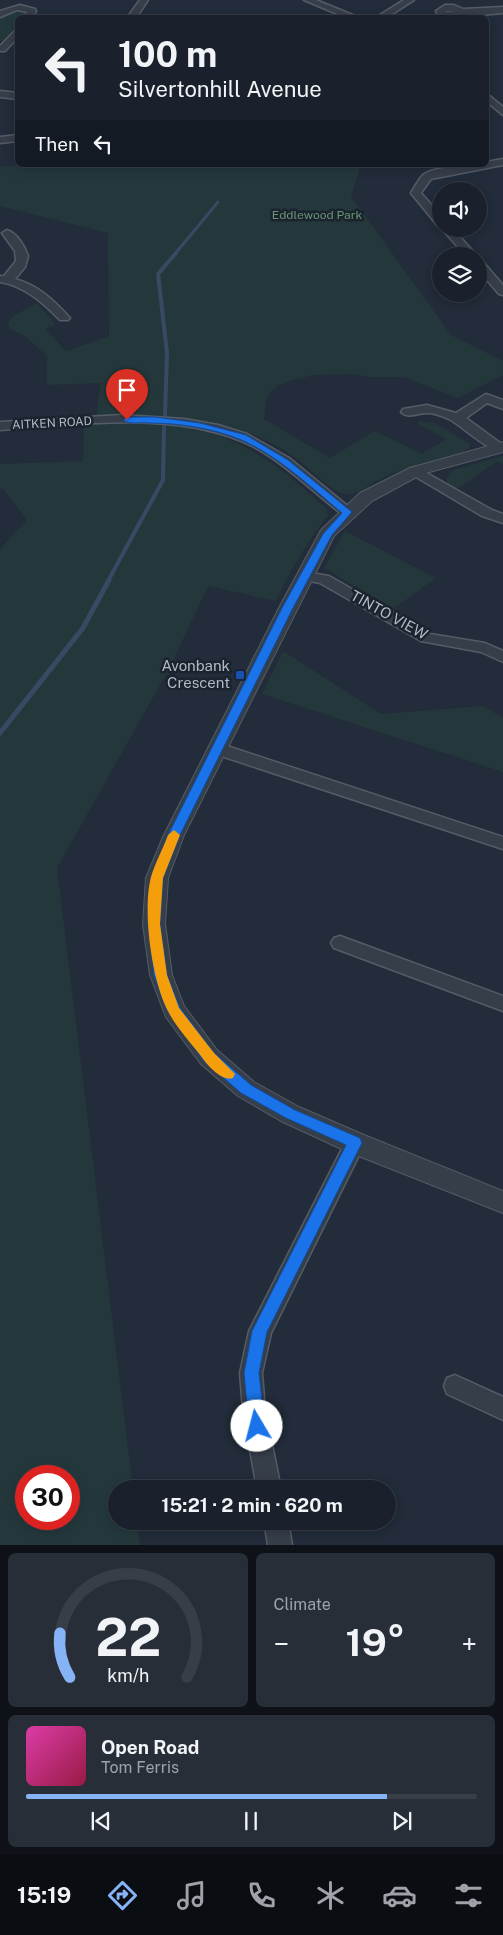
<!DOCTYPE html>
<meta charset="utf-8">
<style>
body{margin:0;font-family:"Public Sans",sans-serif;background:#272e38;color:#f1f3f6;height:100vh;display:flex;flex-direction:column;font-size:19px;white-space:nowrap}
*{box-sizing:border-box;margin:0}
p{font-size:16px;color:#9fa3a9}
.icon{flex:none;width:28px;height:28px;fill:none;stroke:currentColor;stroke-width:2;stroke-linecap:round;stroke-linejoin:round}
.map{position:relative;height:1545px;overflow:hidden}
.panel{display:flex;flex-direction:column;gap:8px;padding:8px;background:#0e1218;flex:1}
.panel>*{flex:none}
.top-card{position:absolute;left:15px;top:15px;width:474px;height:152px;border-radius:8px;box-shadow:0 2px 12px #0003,0 0 0 1px #383e48;background:#1a212c;color:#f1f3f6;overflow:hidden}
.fabs{position:absolute;left:432px;top:182px;display:grid;gap:10px}
.fabs a{display:grid;place-items:center;width:55px;height:55px;border-radius:50%;background:#1a212c;box-shadow:0 2px 12px #0003,0 0 0 1px #383e48;font-size:25px}
.speed{position:absolute;left:15px;top:1465px;display:flex;gap:10px;font-size:25px;font-weight:700;text-align:center}
.speed>*{display:grid;place-content:center;width:65px;height:65px;border-radius:50%;background:#1a212c;box-shadow:0 2px 12px #0003,0 0 0 1px #383e48;line-height:1}
.speed .limit{border:8px solid #d22;background:#fff;color:#111}
.pin{position:absolute;display:grid;place-items:center;width:42px;height:42px;color:#fff;margin:-51px -21px;border-radius:50% 50% 50% 0;rotate:-45deg;box-shadow:0 0 5px #0007}
.pin .icon{rotate:45deg}
.me{position:absolute;width:55px;margin:-28px;rotate:352deg;stroke-linejoin:round;filter:drop-shadow(0 0 4px #0008)}
.turn{display:flex;align-items:center;gap:18px;height:105px;padding:0 20px;font-size:22px}
.turn .icon{width:65px;height:65px;stroke-width:2.5}
.turn b{display:block;font-size:35px;line-height:42px}
.then{display:flex;align-items:center;height:48px;padding:0 20px;background:#0003;gap:10px;font-size:19px}
.big{font-size:38px;font-weight:700;line-height:1.1}
.panel .tile{flex:1;display:flex;flex-direction:column;justify-content:center;gap:8px;min-width:0;padding:0 18px;border-radius:8px;background:#272e38}
.panel .dial{align-items:center;gap:0}
.dial svg{height:130px;overflow:visible;fill:none;stroke:#383e48;stroke-width:7;stroke-linecap:round;text-anchor:middle}
.dial text{fill:#f1f3f6;stroke:none}
.song{display:flex;align-items:center;gap:15px}
.cover{width:60px;height:60px;border-radius:8px;background:linear-gradient(135deg,hsl(320 70% 55%),hsl(340 70% 35%))}
.played{height:5px;border-radius:2px;background:linear-gradient(90deg,#86b3f5 80%,#383e48 80%)}
.keys{display:flex;justify-content:space-around;direction:ltr}
.heat{display:flex;justify-content:space-between;align-items:center;font-size:28px;direction:ltr}
.panel .tiles{flex:1;display:grid;gap:8px;grid-template-columns:1fr 1fr}
.tile:last-child{grid-column:span 2}
.trip{position:absolute;left:108px;top:1480px;width:288px;height:50px;border-radius:25px;background:#1a212c;box-shadow:0 2px 12px #0003,0 0 0 1px #383e48;font-weight:700;line-height:50px;text-align:center}
.menu{display:flex;height:80px;justify-content:space-around;align-items:center;background:#0a0d12;color:#9fa3a9}
.menu .icon{width:35px;height:35px}
.menu .current{color:#86b3f5}
.menu b{font-size:22px;color:#f1f3f6}
.map>svg:first-child{display:block}
</style>
<div class="map">
<svg width="503" height="1545" viewBox="0 0 503 1545">
<rect width="100%" height="100%" fill="#222c3a"/>
<path fill="#24383b" fill-rule="evenodd" d="M19,10L27,12L25,17L18,18L17,27L6,40L0,41V17Z
M18,165H361L351,196L451,335L503,361V375L458,398L404,377H369L354,374L314,375L292,380L277,386L267,396L264,419L330,458L375,431L422,454L446,439L417,423L419,421L435,423L470,444L469,448L467,450C437,461 405,466 376,481C366,487 357,496 345,494C333,493 305,464 293,456C271,441 249,431 223,425L226,439C265,453 295,481 326,508L328,516C306,542 291,570 276,601L208,586L169,669L57,868L133,1489H116V1521H137L140,1545H0V549L27,520L4,490L0,488V464L83,461L84,421H95L101,383L47,385V356L25,336L9,328L8,323L13,316L37,303L56,325L45,329L66,351L109,336L108,233L0,206V167ZM26,1476H69V1519H26Z
M503,456V464L497,461L457,489L447,483V477L454,470Z
M345,531L436,578L393,609L324,568Z
M283,651L381,714L483,706L503,718V772L262,694Z"/>
<g fill="none" stroke-linecap="round" stroke-linejoin="round">
<path stroke="#384a63" stroke-width="3" d="M175,254L218,202"/>
<path stroke="#384a63" stroke-width="4" d="M165,415L167,353L158,274L176,253
M108,581L163,480L164,427"/>
<path stroke="#384a63" stroke-width="5" d="M0,733L83,628L109,580"/>
<g stroke="#545c68" stroke-width="3">
<path id="minor" d="M140,0H148L136,18H127Z
M304,0H316L360,18H347Z
M404,0H414L386,18H375Z
M20,5L35,9L36,11L33,18H24L27,12L17,10L0,17V11Z
M445,5H454L463,9L503,7V13L444,18L438,15L436,11ZM447,11L455,12H445Z
M18,28V37L5,51H0V46Z
M0,91L18,93V99L0,97Z
M486,93L503,107V115L486,101Z
M18,135V141L0,143V137Z
M503,159V165L431,179L421,193L441,216V226L437,225L411,193C414,188 418,181 422,176C432,166 472,165 486,165V162Z
M442,229H453L477,256H466Z
M7,230C17,233 25,247 28,256L25,267L15,279C37,285 53,299 68,316L70,318L68,320H60C43,303 25,286 0,282V276H4L16,261L15,251L2,233Z
M479,261L483,262L503,285V295L499,294L479,271Z
M486,394L503,400V409L487,403L466,418L503,445V451C491,454 462,426 449,419C442,416 435,413 427,413C418,413 407,419 401,412L403,409L427,405L456,413Z
M122,415L184,419L218,425L247,434L289,458L355,512L353,515H343C313,492 286,464 252,446C178,409 79,425 0,430V422Z
M416,467L492,510L503,514V523L482,516L411,474L409,471L411,468Z
M305,572L329,576L430,634L485,643L503,651V662L481,652L421,641L320,583L300,579L298,576L300,573Z
M218,743L503,837V849L212,753L210,749L212,745Z
M340,936L503,996V1011L334,948L331,943L334,938Z
M355,1134L362,1137L365,1143L271,1333L262,1373L265,1410L281,1489H257L243,1410L240,1373L249,1331L348,1137Z
M455,1375L503,1397V1420L447,1394L444,1386L447,1378Z
M264,1521H288L292,1545H268Z"/>
</g>
<g stroke="#545c68" stroke-width="2">
<path id="tertiary" d="M503,442V452L422,474L372,501L334,536L184,835L168,878L165,924L172,975L184,1006L217,1050L254,1082L299,1107L364,1135L503,1191V1213L346,1151L281,1121L238,1096L201,1064L166,1017L150,975L143,924L146,878L164,835L279,608L321,530L360,493L410,468Z"/>
</g>
<use href="#minor" fill="#363e4a" fill-rule="evenodd"/>
<use href="#tertiary" fill="#363e4a" fill-rule="evenodd"/>
</g>
<path fill="#1a73e8" stroke="#114b97" d="M155,417L200,423L246,435L288,460L352,512L332,535L293,608L180,835L163,878L160,924L167,975L180,1008L214,1053L251,1085L295,1110L360,1138L362,1143L267,1332L259,1373L265,1426L262,1432L257,1434L251,1432L249,1426L244,1373L252,1331L346,1145L286,1118L241,1093L204,1061L167,1010L154,975L148,924L151,878L168,835L282,608L323,534L342,513C312,488 276,454 239,439C212,428 177,423 149,423C141,422 129,425 123,420L127,417Z"/>
<path fill="#f59e0b" d="M174,830L180,835L163,878L160,924L167,975L179,1008L214,1053L235,1074L233,1078C222,1082 207,1065 201,1056C190,1042 177,1028 169,1013C152,983 142,911 151,877C155,863 163,849 168,835Z"/>
<rect fill="#1a4fb4" stroke="#1b232f" stroke-width="2" x="235" y="670" width="10" height="10" rx="2.5"/>
<g text-anchor="middle" stroke-width="5" stroke-linejoin="round" paint-order="stroke">
<g font-size="12" fill="#689672" stroke="#1b232f">
<text x="317" y="219">Eddlewood Park</text>
</g>
<g font-size="12" fill="#b1b9c6" stroke="#1b232f">
<text transform="translate(52 423) rotate(-3)" y="4">AITKEN ROAD</text>
</g>
<g font-size="15" fill="#b1b9c6" stroke="#1b232f">
<text transform="translate(389 615) rotate(29)" y="5">TINTO VIEW</text>
</g>
<g font-size="15" fill="#b1b9c6" stroke="#1b232f" text-anchor="end">
<text x="230" y="671">Avonbank<tspan x="230" dy="17">Crescent</tspan></text>
</g>
</g>
</svg>
<div class="fabs">
<a><svg class="icon" aria-label="sound" viewBox="0 0 24 24"><path d="M4 9h4l5-4v14l-5-4H4zM17 9q2 3 0 6"/></svg></a>
<a><svg class="icon" aria-label="layers" viewBox="0 0 24 24"><path d="M12 4l9 5-9 5-9-5zM3 14l9 5 9-5"/></svg></a>
</div>
<div class="speed"><div class="limit">30</div></div>
<div class="pin" style="left:127px;top:420px;background:#d93025"><svg class="icon" aria-label="arrive" viewBox="0 0 24 24"><path d="M6 21V4h12l-3 4 3 4H6"/></svg></div>
<svg class="me" style="left:257px;top:1426px" viewBox="-20 -20 40 40"><circle r="19" fill="#fff"/><path d="M0-13L10 11 0 6-10 11z" fill="#1a73e8"/></svg>
<div class="trip">15:21 · 2 min · 620 m</div>
<div class="top-card">
<div class="turn"><svg class="icon" aria-label="left" viewBox="0 0 24 24"><path d="M17 20v-9H6M10 6l-5 5 5 5"/></svg><div><b>100 m</b>Silvertonhill Avenue</div></div>
<div class="then">Then<svg class="icon" aria-label="left" viewBox="0 0 24 24"><path d="M17 20v-9H6M10 6l-5 5 5 5"/></svg></div>
</div>
</div>
<section class="panel">
<div class="tiles">
<div class="tile dial"><svg viewBox="0 0 100 80">
<path d="M14 69A42 42 0 1 1 86 69"/>
<path d="M14 69A42 42 0 0 1 8 42" stroke="#86b3f5"/>
<text x="50" y="56" font-size="32" font-weight="700">22</text>
<text x="50" y="72" font-size="11">km/h</text>
</svg></div>
<div class="tile"><p>Climate</p>
<div class="heat"><a>−</a><b class="big">19°</b><a>+</a></div>
</div>
<div class="tile">
<div class="song"><i class="cover"></i><div><b>Open Road</b><p>Tom Ferris</p></div></div>
<div class="played"></div>
<div class="keys"><svg class="icon" aria-label="previous" viewBox="0 0 24 24"><path d="M18 5L8 12l10 7zM5 5v14"/></svg><svg class="icon" aria-label="pause" viewBox="0 0 24 24"><path d="M8 5v14M16 5v14"/></svg><svg class="icon" aria-label="next" viewBox="0 0 24 24"><path d="M6 5l10 7-10 7zM19 5v14"/></svg></div>
</div>
</div>
</section>
<nav class="menu">
<b>15:19</b>
<svg class="icon current" aria-label="directions" viewBox="0 0 24 24"><path d="M12 3l9 9-9 9-9-9zM9 14v-3h6M13 9l2 2-2 2"/></svg>
<svg class="icon" aria-label="music" viewBox="0 0 24 24"><path d="M9 18V5l10-2v13"/><circle cx="6" cy="18" r="3"/><circle cx="16" cy="16" r="3"/></svg>
<svg class="icon" aria-label="phone" viewBox="0 0 24 24"><path d="M5 4h4l2 5-3 2q2 4 5 5l2-3 5 2v4C11 20 4 13 5 4z"/></svg>
<svg class="icon" aria-label="climate" viewBox="0 0 24 24"><path d="M12 3v18M4 7l16 10M4 17L20 7"/></svg>
<svg class="icon" aria-label="car" viewBox="0 0 24 24"><path d="M5 17H2v-5l4-1 3-4h7l3 4 3 1v5h-3M9 17h6M6 11h13"/><circle cx="7" cy="17" r="2"/><circle cx="17" cy="17" r="2"/></svg>
<svg class="icon" aria-label="filters" viewBox="0 0 24 24"><path d="M4 7h16M4 17h16"/><circle cx="9" cy="7" r="2"/><circle cx="15" cy="17" r="2"/></svg>
</nav>
